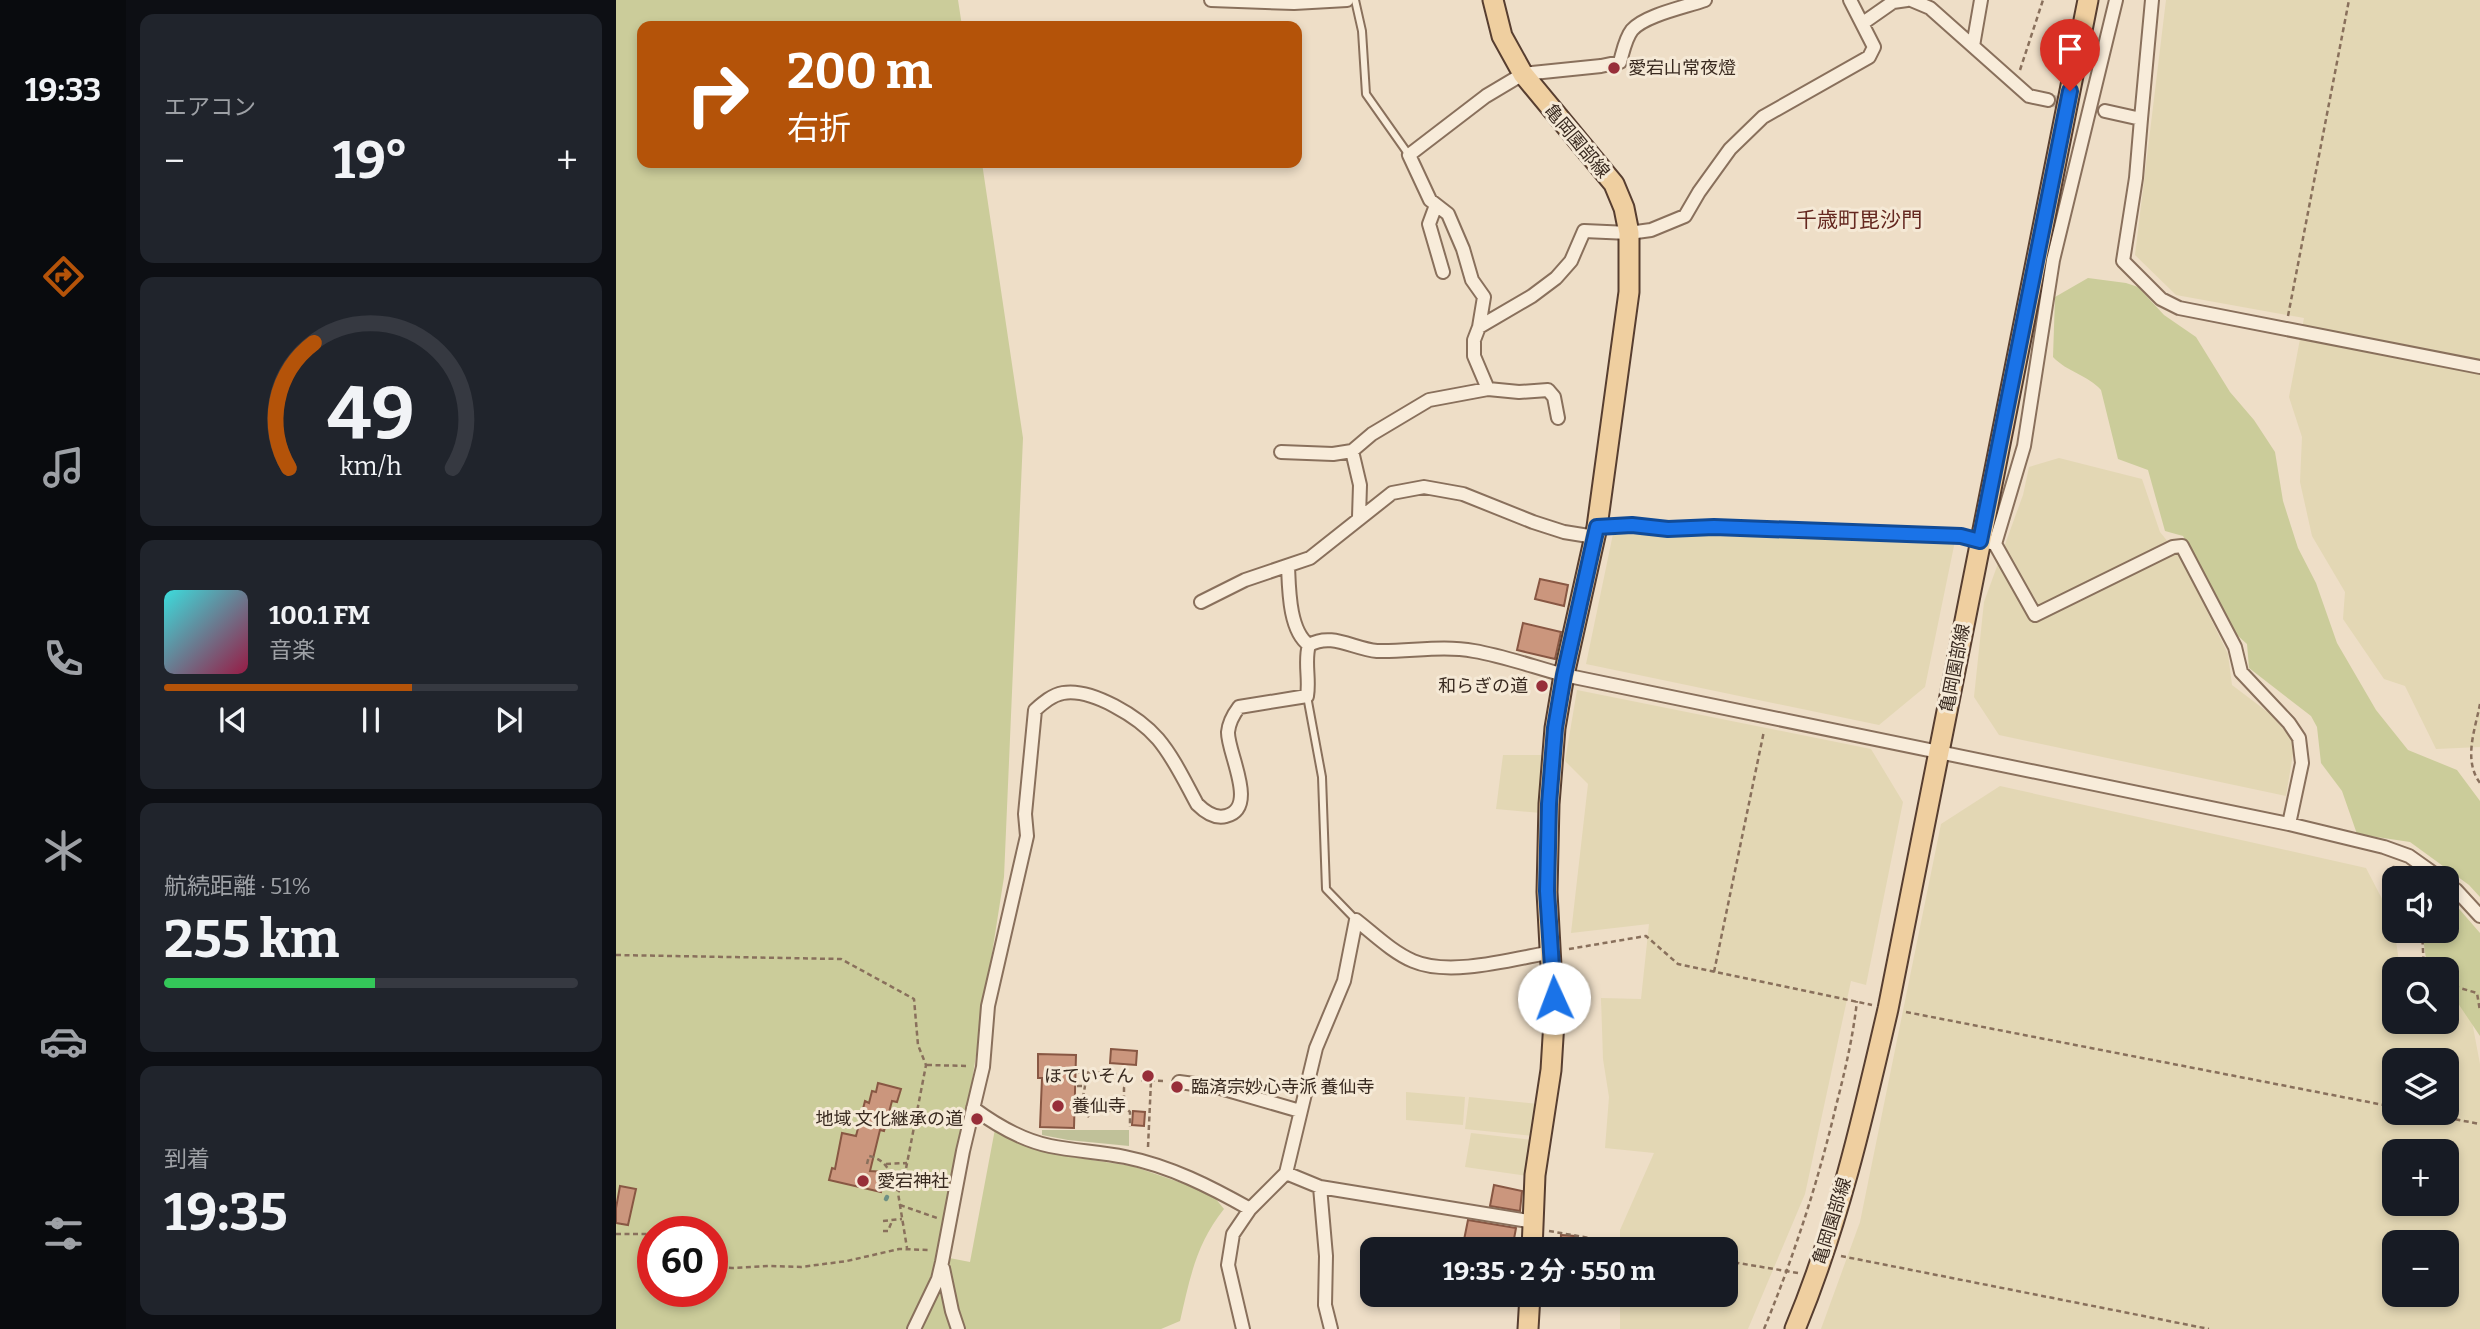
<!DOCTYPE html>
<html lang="ja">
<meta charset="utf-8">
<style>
body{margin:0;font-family:Bitter,"Noto Sans JP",serif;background:#20242c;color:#f1f3f6;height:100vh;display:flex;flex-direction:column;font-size:26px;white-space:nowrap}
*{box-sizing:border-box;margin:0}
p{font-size:23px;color:#9ea1a6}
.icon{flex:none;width:38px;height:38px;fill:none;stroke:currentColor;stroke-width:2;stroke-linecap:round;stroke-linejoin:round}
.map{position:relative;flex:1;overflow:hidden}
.details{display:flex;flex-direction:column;gap:14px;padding:14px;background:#0d0f14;width:490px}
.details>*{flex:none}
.guide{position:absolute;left:21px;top:21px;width:665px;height:147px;border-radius:14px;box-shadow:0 4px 10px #0003;background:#b45309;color:#fff;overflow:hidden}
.buttons{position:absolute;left:1766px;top:866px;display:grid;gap:14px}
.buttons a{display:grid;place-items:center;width:77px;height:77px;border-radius:14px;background:#171b24;box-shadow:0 4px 10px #0003;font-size:35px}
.speed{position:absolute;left:21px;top:1216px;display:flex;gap:14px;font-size:35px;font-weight:700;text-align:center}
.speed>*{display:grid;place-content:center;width:91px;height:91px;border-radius:50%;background:#171b24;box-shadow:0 4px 10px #0003;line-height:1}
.speed .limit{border:10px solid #d22;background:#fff;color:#111}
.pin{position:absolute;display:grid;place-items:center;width:60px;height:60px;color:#fff;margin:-72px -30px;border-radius:50% 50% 50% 0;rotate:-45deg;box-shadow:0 0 7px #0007}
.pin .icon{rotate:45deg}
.me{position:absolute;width:77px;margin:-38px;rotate:358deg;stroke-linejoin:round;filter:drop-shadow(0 0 5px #0008)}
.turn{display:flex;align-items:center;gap:24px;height:147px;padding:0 35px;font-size:32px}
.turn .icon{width:91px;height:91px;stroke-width:2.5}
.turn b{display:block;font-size:49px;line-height:60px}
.big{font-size:52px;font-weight:700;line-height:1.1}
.details .tile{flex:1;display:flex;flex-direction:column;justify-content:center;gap:10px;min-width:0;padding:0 24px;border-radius:14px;background:#20242c}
.details .dial{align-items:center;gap:0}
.dial svg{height:182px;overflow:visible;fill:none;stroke:#363941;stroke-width:7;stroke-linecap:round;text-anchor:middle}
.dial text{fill:#f1f3f6;stroke:none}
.song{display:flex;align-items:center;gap:21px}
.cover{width:84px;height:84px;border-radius:10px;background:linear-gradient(135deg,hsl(180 70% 55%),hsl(340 70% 35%))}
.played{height:7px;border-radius:4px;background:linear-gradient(90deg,#b45309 60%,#363941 60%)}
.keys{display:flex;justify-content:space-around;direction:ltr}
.heat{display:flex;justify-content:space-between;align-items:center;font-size:38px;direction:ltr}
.charge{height:10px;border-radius:5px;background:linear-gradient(90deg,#34c759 51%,#363941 0)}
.trip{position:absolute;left:744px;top:1237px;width:378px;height:70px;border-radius:14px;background:#171b24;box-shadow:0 4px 10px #0003;font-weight:700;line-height:70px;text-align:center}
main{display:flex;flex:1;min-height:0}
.tab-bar{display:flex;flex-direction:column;width:126px;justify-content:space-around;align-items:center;background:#090b0e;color:#9ea1a6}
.tab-bar .icon{width:49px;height:49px}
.tab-bar .on{color:#b45309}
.tab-bar b{font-size:32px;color:#f1f3f6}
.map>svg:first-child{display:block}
</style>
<main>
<nav class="tab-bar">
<b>19:33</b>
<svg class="icon on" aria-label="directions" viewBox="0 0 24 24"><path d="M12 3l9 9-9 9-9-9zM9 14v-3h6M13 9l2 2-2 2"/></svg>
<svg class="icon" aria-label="music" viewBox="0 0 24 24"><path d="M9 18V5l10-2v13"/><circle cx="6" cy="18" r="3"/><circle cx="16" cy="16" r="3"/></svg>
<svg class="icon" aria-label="phone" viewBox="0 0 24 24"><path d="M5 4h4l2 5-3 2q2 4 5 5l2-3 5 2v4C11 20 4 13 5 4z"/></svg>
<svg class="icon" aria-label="climate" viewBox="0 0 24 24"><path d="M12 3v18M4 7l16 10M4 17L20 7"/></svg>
<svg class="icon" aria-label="car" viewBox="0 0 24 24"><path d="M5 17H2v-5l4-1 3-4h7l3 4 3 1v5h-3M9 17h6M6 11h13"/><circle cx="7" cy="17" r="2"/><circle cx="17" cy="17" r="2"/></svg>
<svg class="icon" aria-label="filters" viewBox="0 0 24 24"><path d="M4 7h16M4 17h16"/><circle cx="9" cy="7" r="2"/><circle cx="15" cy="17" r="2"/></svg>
</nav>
<section class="details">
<div class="tile"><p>エアコン</p>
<div class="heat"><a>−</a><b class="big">19°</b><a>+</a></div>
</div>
<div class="tile dial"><svg viewBox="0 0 100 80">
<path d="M14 69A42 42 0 1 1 86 69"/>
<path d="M14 69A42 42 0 0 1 25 14" stroke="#b45309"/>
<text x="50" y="56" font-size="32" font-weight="700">49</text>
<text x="50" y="72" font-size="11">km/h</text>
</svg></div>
<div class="tile">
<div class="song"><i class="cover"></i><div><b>100.1 FM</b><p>音楽</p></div></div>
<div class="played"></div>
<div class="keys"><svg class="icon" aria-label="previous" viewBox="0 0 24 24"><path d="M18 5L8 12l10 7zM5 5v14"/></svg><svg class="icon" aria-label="pause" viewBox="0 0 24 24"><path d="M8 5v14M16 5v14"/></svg><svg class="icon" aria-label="next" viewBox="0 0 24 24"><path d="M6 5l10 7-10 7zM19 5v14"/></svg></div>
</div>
<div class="tile"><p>航続距離 · 51%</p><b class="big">255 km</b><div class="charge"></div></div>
<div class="tile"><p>到着</p><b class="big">19:35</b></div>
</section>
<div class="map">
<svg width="1864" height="1329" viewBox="0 0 1864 1329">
<rect width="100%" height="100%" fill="#eedec7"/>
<path fill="#e3d7b4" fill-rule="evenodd" d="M1550,0H1864V747L1820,749L1789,686L1768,679L1727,619L1729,592L1696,536L1684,482L1686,437L1673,397L1688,318L1560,295L1519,255Z
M1443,458L1526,479L1544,532L1565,558L1612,654L1616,685L1653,713L1679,742L1670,796L1383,735L1358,697L1368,602L1407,495L1413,467Z
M997,534L1339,541L1309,687L1263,725L970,664Z
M961,690L1255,749L1287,802L1250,985L1235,981L1189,1194L1132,1329H1004V1295H1110V1250L1004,1249V1230L1038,1153L989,1148L993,1097L987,1059L985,998L1025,999L1033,924L955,933L972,784L949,761Z
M887,755H930L925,813L880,809Z
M1384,786L1750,868L1777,920L1784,969L1778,970V1022H1830L1831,998L1854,1011L1864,1064V1329H1205L1244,1222L1325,824ZM1778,1060H1830V1113H1778ZM1778,1152H1830V1204H1778ZM1778,1242H1830V1295H1778Z
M790,1092L849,1097L847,1125L790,1120Z
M853,1097L922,1104L917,1136L849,1129Z
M855,1133L916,1140L911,1176L849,1167Z"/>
<path fill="#cbcc9a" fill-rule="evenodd" d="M0,0H342L346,26H26V163H366L407,438L388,877L353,1100L323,1256L354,1262L379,1129L409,1145L456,1157L516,1166L595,1193L608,1209C580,1244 574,1278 564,1321L545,1329H0ZM37,1232H96V1292H37Z
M1472,278L1510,283L1522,287L1548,315L1580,337L1614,392L1638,420L1659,452L1667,501L1682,548L1700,583L1721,643L1760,710L1792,750L1841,770L1864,801V897L1853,885L1794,842L1741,834L1726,791L1705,763L1701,727L1695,716L1633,668L1631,644L1621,635L1567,536L1549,531L1532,470L1502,459L1485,390C1472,375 1451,372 1437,357L1439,297Z
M1831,895L1864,933V1036L1831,987L1830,970L1818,969L1810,959L1806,931H1830Z"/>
<path fill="#c0c199" d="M426,1130H513V1146L452,1140L426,1135Z"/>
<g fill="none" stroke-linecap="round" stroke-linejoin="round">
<path stroke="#6e9084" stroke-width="4.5" d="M270,1199L271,1197"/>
</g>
<path fill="#cb967d" stroke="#885743" stroke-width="2" d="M924,579L952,585L948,606L919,599Z
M907,623L945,632L939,659L901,650Z
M495,1049L521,1051L520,1065L494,1063Z
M422,1054L460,1055L458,1128L424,1127L426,1078H422Z
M262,1083L285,1089L281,1102L276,1101L268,1131L264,1130L254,1171L270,1172L265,1192L213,1180L216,1168L219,1169L226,1133L240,1136L249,1101L253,1103L256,1091L260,1092Z
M517,1111L529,1112L528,1126L516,1125Z
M878,1185L906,1191L904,1211L874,1206Z
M4,1186L20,1189L12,1225L0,1223V1208Z
M852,1220L900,1228L896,1250H846Z
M945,1235L959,1236L958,1250H944Z"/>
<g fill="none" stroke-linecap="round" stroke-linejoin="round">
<path stroke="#cabaa6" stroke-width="12" stroke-dasharray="12 6" stroke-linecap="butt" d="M1432,100L1489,111"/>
<g stroke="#89705c" stroke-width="10">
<path id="lane" d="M739,0L746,31L750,94L793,155
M691,696L706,777L710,889L740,920"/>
</g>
<g stroke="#89705c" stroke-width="16">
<path id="street" d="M595,0L678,3L731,0
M1295,0L1314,8L1413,96L1432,100
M1247,23L1277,2L1291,0
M1357,46L1365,0
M1489,111L1525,119L1520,178L1507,261L1545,299L1563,308L1864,367
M1525,119L1536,0
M820,205L813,224L827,272
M863,327L868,297L856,280L847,249L832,214L814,200L793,155L870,96L907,74L985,66L1004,62C1007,52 1009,39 1016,30C1029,15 1070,7 1089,0
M872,389L858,356V340L863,327L916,296L940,278L955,261L968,231L1013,233L1035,230L1069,216L1083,192L1114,149L1147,117L1253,57L1258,47L1234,0
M736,451L744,485L743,517
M665,452L717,454L736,451L756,434L813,400L872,389L903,392L932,390L938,397L942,418
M981,527L1016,525L1052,529L1098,527L1345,536L1379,544L1408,446L1437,260L1500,0
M1379,544L1419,615L1557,547L1566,546L1619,647L1625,672L1673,723L1683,738L1686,763L1673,824
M672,566C673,589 673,631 693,645
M585,602L629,580L694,558L776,493L808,487L847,494L917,522L948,532L979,537
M1830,883L1840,890L1864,916
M563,1082L601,1087L684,1111
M357,1108C380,1125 405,1140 434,1146C459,1151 485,1152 509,1157C554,1166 595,1187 634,1209
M670,1173L704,1187L918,1222
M704,1187L710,1256L709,1305L715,1329
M327,1268L336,1311L342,1329
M298,1329L322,1279L326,1262L347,1151L367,1067L372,1006L411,836L409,814L419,710C427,703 436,695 447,693C476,688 523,717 542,739C558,758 569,782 581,804C588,811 599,819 610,816C643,808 611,752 612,732C613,722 617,715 623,707L691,696C694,679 688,661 693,645C716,632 737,649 761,651C793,652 826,645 858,651C888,656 918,667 948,675L1673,824L1768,847L1793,856L1824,878
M627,1329L612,1265L617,1234L634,1209L670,1173L700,1048L728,981L740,920C758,934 776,952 797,961C834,977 897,959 936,952"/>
</g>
<g stroke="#573e30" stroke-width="23">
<path id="primary" d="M877,0L886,36L907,74L998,184L1008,208L1013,233V292L981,527L948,675L939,728L933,804L931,892L938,1021L935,1070L919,1175L916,1250
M912,1329L914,1295
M1179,1329C1222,1226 1247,1117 1272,1009L1472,0"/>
</g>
<path stroke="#89705c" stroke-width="2.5" stroke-dasharray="5 3.5" stroke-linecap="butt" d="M1404,70L1427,0
M1672,316L1733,0
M1864,704C1859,730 1847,760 1864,783
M1777,866L1783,878
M1806,931L1808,970
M953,949L1030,936L1062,964L1256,1005
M0,955L225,959L298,999L302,1045L310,1065L288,1179L282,1193L291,1248
M1098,972L1148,731
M1830,984L1861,993L1864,1011
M1290,1012L1778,1107
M311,1065L353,1066
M462,1072L502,1074L516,1079
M513,1080L508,1088V1107L514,1112V1127
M525,1080L550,1081
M461,1086H469L470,1073
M466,1110L473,1117
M493,1111L506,1107
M460,1112L465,1109L469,1086
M1806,1113L1864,1124
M532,1147L535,1081
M251,1164L253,1156C272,1160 276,1175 282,1193
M270,1164L291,1163
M284,1205L321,1218
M267,1221L286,1219
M267,1231H272L276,1221
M933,1231L1043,1250
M0,1234H37
M1225,1256L1593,1329
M1110,1261L1182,1273
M96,1266L116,1268L153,1266L185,1267L231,1261L283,1249L314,1250
M1148,1329C1178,1256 1202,1182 1220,1106C1229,1071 1237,1037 1241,1001"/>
<use href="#lane" stroke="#f8ecda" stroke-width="6"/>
<use href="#street" stroke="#f8ecda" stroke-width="12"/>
<use href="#primary" stroke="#efcfa0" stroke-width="19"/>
</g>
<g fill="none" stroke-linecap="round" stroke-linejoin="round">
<g stroke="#114b97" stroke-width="18">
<path id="route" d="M938,998L931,891L933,804L939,728L948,675L981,527L1016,525L1052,529L1098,527L1318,535L1345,536L1364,541L1454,91"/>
</g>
<use href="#route" stroke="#1a73e8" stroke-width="12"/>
</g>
<g fill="#972e39" stroke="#f5e9d6" stroke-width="2.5">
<circle cx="998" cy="68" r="7"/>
<circle cx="926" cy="686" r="7"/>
<circle cx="532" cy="1076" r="7"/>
<circle cx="561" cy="1087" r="7"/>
<circle cx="442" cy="1106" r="7"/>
<circle cx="361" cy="1119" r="7"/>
<circle cx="247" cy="1181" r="7"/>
</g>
<g text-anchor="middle" stroke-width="6" stroke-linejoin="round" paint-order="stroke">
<g font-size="18" fill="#392a20" stroke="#f5e9d6" text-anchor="start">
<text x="1012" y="74">愛宕山常夜燈</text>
<text x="912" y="692" text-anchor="end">和らぎの道</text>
<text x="518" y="1082" text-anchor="end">ほていそん</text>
<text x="575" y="1093">臨済宗妙心寺派 養仙寺</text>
<text x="456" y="1112">養仙寺</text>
<text x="347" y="1125" text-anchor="end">地域 文化継承の道</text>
<text x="261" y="1187">愛宕神社</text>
</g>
<g font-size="18" fill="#392a20" stroke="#f5e9d6">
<text transform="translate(961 141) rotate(50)" y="6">亀岡園部線</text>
<text transform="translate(1339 668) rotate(-79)" y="6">亀岡園部線</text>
<text transform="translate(1216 1221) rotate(-73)" y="6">亀岡園部線</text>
</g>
<g font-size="21" fill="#652820" stroke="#f5e9d6">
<text x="1243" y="227">千歳町毘沙門</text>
</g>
</g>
</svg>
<div class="buttons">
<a><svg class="icon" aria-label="sound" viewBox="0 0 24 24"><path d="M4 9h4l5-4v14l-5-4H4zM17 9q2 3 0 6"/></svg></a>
<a><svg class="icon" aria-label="search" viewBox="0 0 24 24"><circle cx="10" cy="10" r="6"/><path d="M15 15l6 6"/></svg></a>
<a><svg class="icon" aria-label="layers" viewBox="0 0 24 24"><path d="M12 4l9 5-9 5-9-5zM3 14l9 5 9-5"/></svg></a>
<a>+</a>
<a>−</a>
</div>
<div class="speed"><div class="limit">60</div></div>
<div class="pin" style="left:1454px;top:91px;background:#d93025"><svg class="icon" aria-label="arrive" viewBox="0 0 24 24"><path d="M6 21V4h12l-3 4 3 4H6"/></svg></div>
<svg class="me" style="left:938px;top:998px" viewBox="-20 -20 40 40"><circle r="19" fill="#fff"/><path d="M0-13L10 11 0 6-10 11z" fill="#1a73e8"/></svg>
<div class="trip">19:35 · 2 分 · 550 m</div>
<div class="guide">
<div class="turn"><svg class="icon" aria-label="right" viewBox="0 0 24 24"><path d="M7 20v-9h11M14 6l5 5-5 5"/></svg><div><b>200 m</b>右折</div></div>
</div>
</div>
</main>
